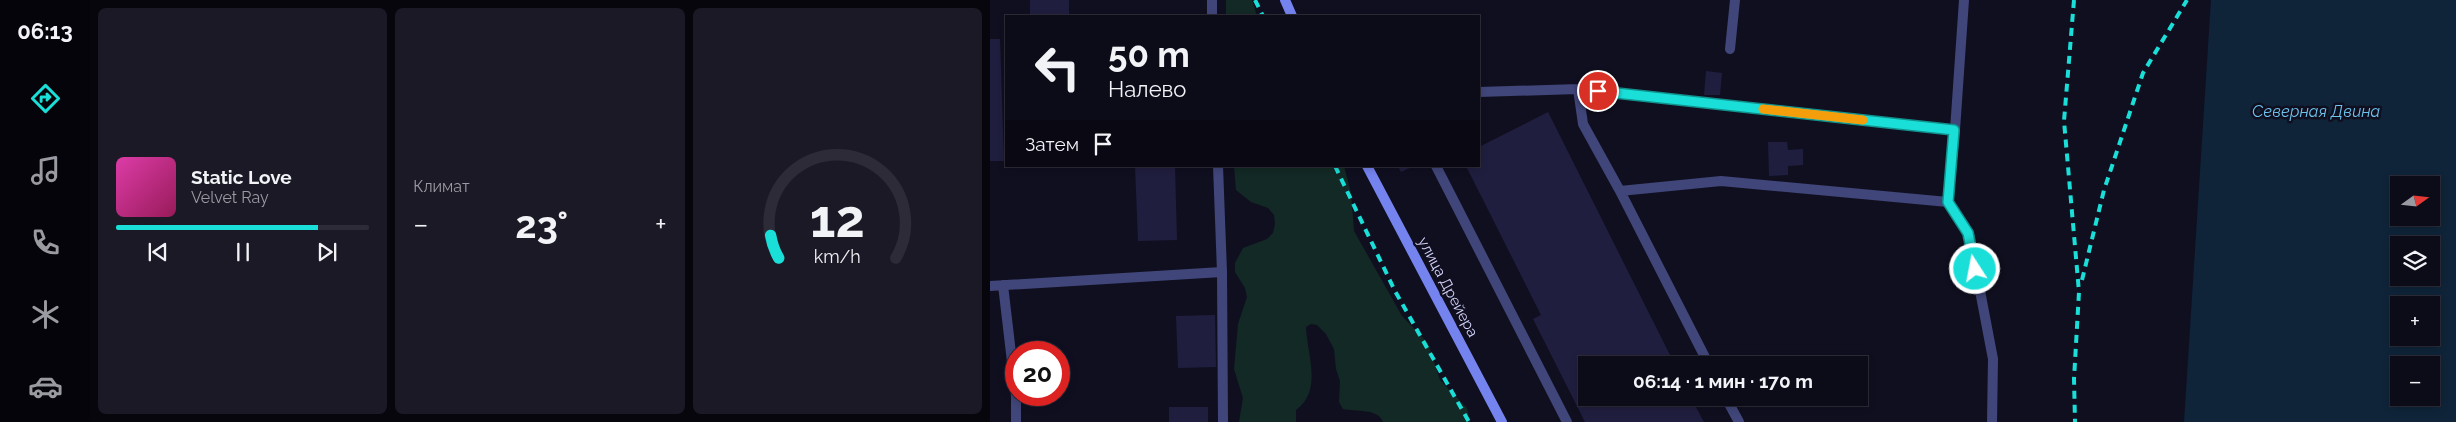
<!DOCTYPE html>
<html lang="ru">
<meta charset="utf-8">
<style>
body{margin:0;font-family:Raleway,sans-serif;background:#1a1925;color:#f1f3f6;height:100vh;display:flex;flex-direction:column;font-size:19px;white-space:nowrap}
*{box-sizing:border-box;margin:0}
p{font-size:16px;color:#9a9ba2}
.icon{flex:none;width:28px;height:28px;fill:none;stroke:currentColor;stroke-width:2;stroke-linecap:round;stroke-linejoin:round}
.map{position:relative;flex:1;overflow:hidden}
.side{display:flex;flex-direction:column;gap:8px;padding:8px;background:#07060d;width:900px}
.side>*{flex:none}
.guide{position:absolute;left:15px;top:15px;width:475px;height:152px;border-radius:0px;box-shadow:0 2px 8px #0003,0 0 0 1px #2c2b37;background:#0c0b18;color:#f1f3f6;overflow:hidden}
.needle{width:32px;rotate:75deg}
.buttons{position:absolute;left:1400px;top:176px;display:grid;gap:10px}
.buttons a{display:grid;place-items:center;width:50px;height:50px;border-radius:0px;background:#0c0b18;box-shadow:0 2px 8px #0003,0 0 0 1px #2c2b37;font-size:25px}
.speed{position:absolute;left:15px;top:341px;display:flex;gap:10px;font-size:25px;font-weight:700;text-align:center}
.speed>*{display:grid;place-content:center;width:65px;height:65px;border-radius:50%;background:#0c0b18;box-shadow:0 2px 8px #0003,0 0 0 1px #2c2b37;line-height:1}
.speed .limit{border:8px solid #d22;background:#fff;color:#111}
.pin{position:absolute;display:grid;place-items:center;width:42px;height:42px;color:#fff;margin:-21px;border:2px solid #fff;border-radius:50%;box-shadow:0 1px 5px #0007}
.me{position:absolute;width:55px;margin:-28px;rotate:349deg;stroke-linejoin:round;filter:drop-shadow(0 0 4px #0008)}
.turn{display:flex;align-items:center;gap:18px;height:105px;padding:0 20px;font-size:22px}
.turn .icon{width:65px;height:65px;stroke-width:2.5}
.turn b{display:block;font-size:35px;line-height:42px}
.then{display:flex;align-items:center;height:48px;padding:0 20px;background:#0003;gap:10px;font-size:19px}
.big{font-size:38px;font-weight:700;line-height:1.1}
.side .tile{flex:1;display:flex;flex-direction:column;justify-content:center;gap:8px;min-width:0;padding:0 18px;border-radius:8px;background:#1a1925}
.side .dial{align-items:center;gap:0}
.dial svg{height:130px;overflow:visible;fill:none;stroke:#2c2b37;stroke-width:7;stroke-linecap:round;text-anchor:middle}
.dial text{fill:#f1f3f6;stroke:none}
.song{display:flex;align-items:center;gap:15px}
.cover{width:60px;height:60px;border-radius:8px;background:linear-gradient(135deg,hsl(320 70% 55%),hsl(330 70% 35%))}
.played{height:5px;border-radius:2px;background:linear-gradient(90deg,#1adfd8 80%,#2c2b37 80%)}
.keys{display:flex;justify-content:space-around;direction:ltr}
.heat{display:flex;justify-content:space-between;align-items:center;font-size:28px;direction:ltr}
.side .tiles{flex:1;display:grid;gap:8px;grid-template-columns:repeat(3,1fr)}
.trip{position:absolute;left:588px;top:356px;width:290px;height:50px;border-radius:0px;background:#0c0b18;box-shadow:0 2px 8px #0003,0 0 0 1px #2c2b37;font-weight:700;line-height:50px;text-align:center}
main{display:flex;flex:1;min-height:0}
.tabs{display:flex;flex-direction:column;width:90px;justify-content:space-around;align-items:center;background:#05040a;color:#9a9ba2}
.tabs .icon{width:35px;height:35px}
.tabs .current{color:#1adfd8}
.tabs b{font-size:22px;color:#f1f3f6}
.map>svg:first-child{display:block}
</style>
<main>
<nav class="tabs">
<b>06:13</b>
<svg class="icon current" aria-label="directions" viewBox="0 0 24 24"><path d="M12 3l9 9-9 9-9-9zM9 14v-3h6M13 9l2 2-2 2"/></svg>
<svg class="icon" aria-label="music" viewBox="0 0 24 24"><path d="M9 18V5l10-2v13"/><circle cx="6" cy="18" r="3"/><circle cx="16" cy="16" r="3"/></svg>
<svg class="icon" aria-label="phone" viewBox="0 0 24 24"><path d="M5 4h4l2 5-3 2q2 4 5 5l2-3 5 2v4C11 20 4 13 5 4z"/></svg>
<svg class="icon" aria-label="climate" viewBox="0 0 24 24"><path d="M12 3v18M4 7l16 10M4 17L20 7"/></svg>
<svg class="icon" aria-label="car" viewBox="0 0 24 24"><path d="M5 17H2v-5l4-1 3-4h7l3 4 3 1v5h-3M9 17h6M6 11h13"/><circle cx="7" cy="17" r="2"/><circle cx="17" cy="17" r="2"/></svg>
</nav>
<section class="side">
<div class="tiles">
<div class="tile">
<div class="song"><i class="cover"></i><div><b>Static Love</b><p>Velvet Ray</p></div></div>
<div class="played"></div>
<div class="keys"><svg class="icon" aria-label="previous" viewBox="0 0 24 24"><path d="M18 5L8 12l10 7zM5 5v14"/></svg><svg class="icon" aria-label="pause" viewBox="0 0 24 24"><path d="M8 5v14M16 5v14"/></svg><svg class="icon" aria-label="next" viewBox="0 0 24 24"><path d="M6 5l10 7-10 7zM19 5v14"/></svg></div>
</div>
<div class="tile"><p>Климат</p>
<div class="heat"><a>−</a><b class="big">23°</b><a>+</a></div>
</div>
<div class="tile dial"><svg viewBox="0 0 100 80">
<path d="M14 69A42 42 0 1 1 86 69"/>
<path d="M14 69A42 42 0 0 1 9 55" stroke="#1adfd8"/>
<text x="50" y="56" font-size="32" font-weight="700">12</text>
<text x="50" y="72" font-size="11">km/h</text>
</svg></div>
</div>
</section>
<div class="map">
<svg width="1466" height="422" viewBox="0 0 1466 422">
<rect width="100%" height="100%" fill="#100f20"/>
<path fill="#132925" d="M236,0H262L267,16H236Z
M244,166H354L361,193L364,231L412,316L438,343L450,380L477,408L480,422H393C388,408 366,412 353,409L349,402L350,381L346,369L344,349L336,334L327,325L321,324L316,327C317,355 333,390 306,410V422H249L253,398L244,369L248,324L257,297L255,288L245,272V263L253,248L277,239L283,233L285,224L284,215L278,208L261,202L246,190Z"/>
<path fill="#0f2439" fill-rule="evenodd" d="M1221,0H1466V422H1194ZM1409,185H1441V218H1409ZM1409,245H1441V278H1409ZM1409,305H1441V338H1409ZM1409,365H1441V398H1409Z"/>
<path fill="#201e3e" d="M40,0H79V16H40Z
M0,39H10L14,161H0Z
M716,71L732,73L730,95H714Z
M558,112L685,365H596V398H701L714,422H595L543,319L551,315L476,166H489V147Z
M778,142H797L798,150L813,149V165L798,166V175L779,176Z
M145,166H185L187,240L148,241Z
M408,166H424L411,172Z
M225,315L226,367L188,368L186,316Z
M179,407H218V422H179Z"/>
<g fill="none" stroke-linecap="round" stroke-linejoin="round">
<path stroke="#404679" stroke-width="10" d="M740,49L745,0
M588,89L593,124L630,191L731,181L958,202L965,130
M489,92L588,89L965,130L974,0
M446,166L577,422
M630,191L719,365
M958,202L979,233L1003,359L1002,422
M13,285L26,396V422
M0,286L232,272
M736,398L749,422"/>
<path stroke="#404679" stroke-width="10" d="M222,0V16
M228,166L232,272L233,422"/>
<path stroke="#7583ef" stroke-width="10" d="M295,0L302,16
M377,166L512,422"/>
<path stroke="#1adfd8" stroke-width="4" stroke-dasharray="8 6" stroke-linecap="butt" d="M265,0L273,16
M1084,0L1074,121L1089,292L1084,379L1085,422
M345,166L405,291L479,422
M1092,280L1114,190L1153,73L1197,0"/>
</g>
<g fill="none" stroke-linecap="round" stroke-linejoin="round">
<g stroke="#11918c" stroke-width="12">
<path id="route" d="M608,91L964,130L958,202L978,233L985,269"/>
</g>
<use href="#route" stroke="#1adfd8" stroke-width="9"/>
<path stroke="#f59e0b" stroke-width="9" d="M773,109L873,120"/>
</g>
<g text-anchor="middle" stroke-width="5" stroke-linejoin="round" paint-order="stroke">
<g font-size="15" fill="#d3d4fa" stroke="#100f20">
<text transform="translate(458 287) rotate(62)" y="5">улица Дрейера</text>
</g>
<g font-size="16" font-style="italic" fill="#6dc4ee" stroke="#100f20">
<text x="1326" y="117">Северная Двина</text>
</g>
</g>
</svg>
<div class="buttons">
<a><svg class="needle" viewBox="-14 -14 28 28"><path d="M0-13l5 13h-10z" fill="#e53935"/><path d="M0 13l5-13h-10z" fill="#9a9ba2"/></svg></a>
<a><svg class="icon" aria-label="layers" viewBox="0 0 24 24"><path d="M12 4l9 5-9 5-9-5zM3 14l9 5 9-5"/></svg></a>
<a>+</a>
<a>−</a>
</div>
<div class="speed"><div class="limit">20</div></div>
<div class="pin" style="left:608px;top:91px;background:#d93025"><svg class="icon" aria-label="arrive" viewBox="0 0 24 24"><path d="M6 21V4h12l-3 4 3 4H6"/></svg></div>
<svg class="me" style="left:985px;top:269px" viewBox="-20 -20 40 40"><circle r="17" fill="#1adfd8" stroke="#fff" stroke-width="3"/><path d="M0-11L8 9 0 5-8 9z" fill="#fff"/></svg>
<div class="trip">06:14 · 1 мин · 170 m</div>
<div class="guide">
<div class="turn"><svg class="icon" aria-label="left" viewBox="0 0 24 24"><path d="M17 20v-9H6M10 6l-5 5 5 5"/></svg><div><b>50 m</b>Налево</div></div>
<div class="then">Затем<svg class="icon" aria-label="arrive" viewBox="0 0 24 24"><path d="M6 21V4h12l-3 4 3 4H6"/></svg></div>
</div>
</div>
</main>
